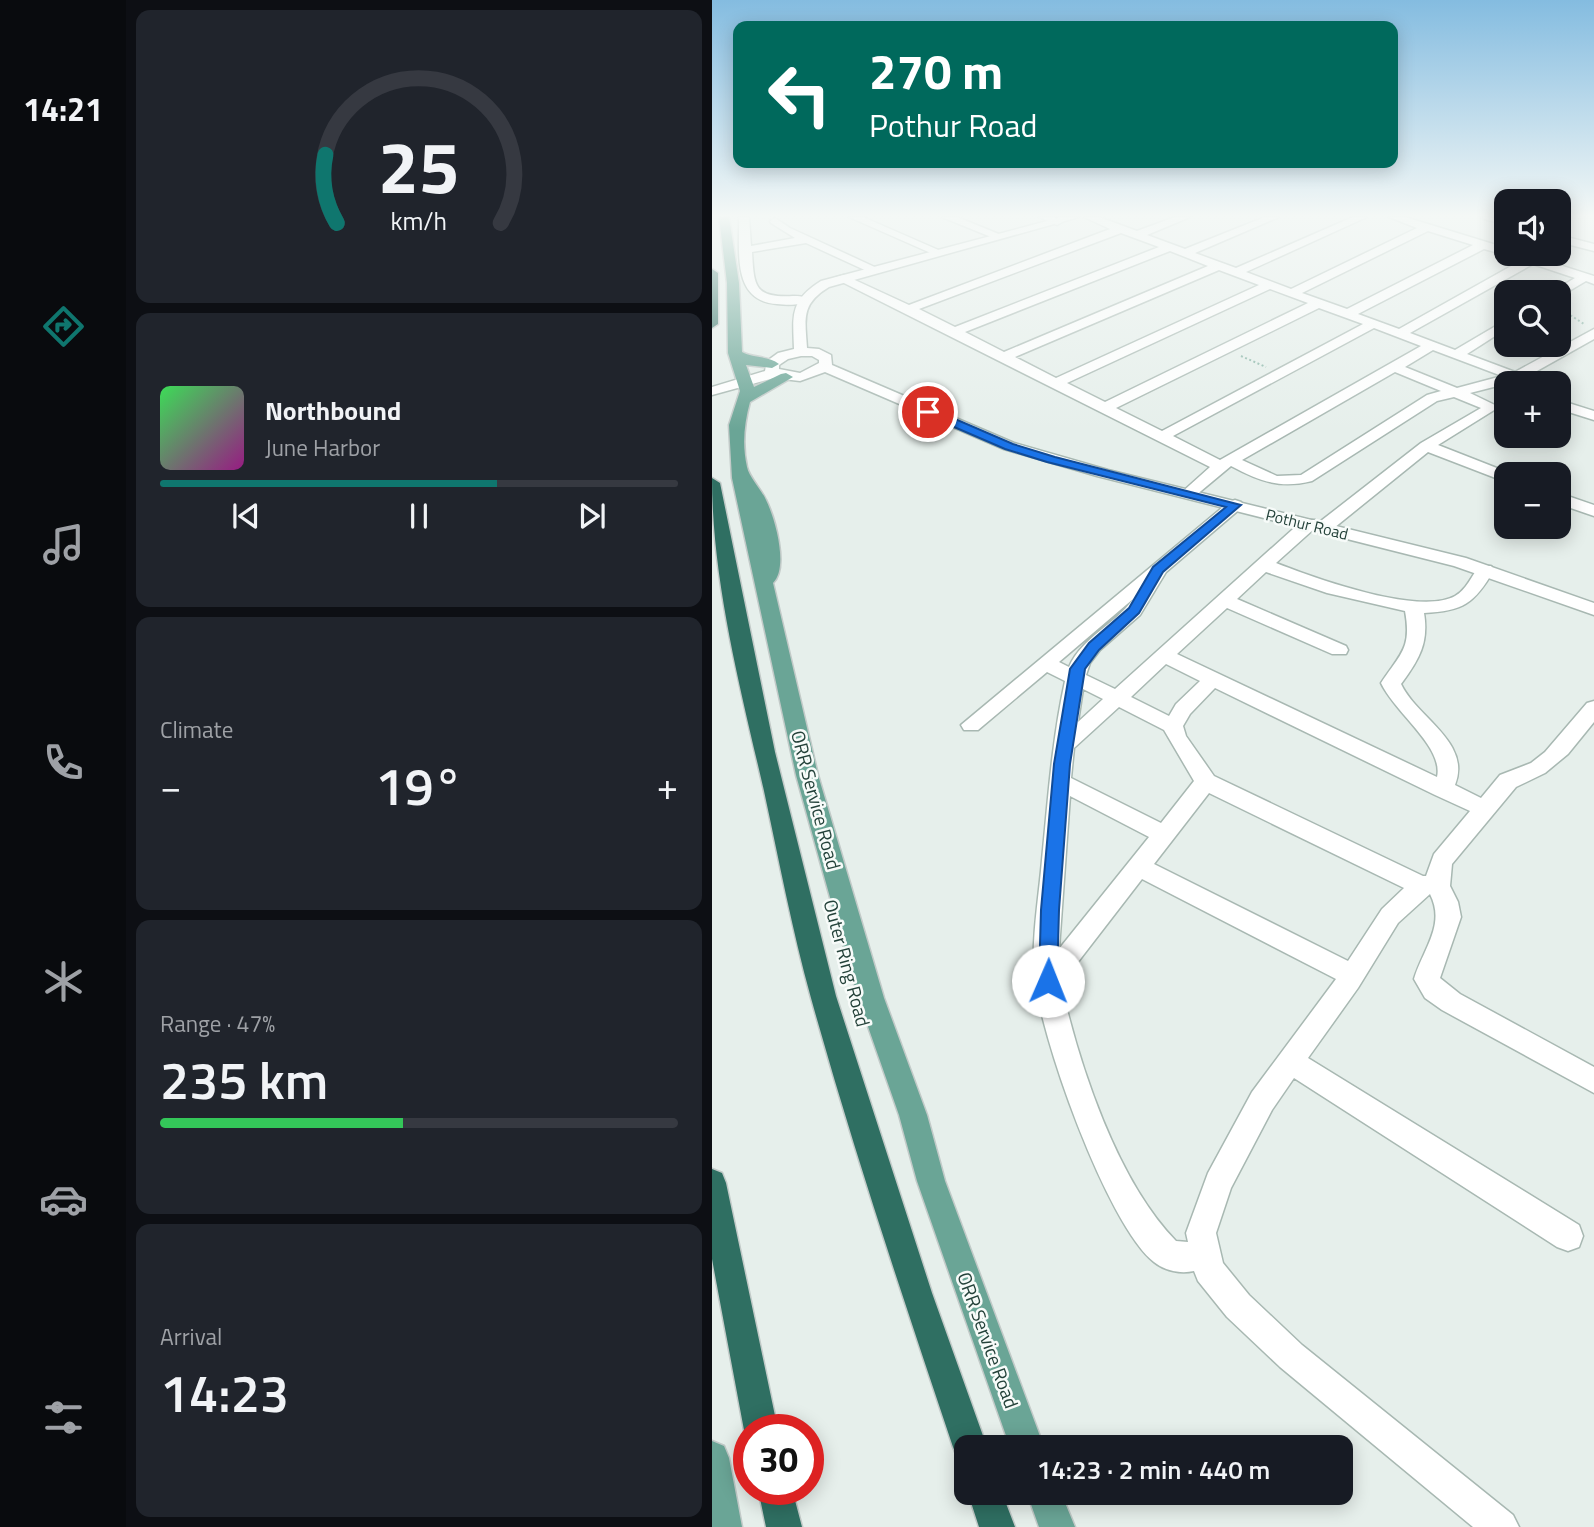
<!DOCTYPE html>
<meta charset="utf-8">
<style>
body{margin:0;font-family:"Titillium Web",sans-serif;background:#20242c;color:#f1f3f6;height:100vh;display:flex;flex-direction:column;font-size:26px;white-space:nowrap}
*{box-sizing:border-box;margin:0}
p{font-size:23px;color:#9ea1a6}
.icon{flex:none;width:38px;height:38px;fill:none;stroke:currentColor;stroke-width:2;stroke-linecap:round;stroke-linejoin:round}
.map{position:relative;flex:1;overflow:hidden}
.details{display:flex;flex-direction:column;gap:10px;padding:10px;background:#0d0f14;width:586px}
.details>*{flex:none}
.top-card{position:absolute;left:21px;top:21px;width:665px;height:147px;border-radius:14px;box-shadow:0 4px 18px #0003;background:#00695c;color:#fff;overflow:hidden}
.tools{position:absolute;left:782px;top:189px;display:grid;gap:14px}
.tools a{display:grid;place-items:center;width:77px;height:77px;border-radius:14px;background:#171b24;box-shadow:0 4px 18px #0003;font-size:35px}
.speed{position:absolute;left:21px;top:1414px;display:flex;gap:14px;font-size:35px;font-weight:700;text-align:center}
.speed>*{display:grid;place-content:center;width:91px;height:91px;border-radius:50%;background:#171b24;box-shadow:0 4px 18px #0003;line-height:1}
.speed .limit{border:10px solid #d22;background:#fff;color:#111}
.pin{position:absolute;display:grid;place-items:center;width:60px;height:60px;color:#fff;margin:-30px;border:4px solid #fff;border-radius:50%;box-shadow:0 2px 7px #0007}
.me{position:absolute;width:77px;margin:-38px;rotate:1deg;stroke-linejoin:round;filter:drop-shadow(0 0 5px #0008)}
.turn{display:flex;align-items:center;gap:24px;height:147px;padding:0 21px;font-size:32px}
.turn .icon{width:91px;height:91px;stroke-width:2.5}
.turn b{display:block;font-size:49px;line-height:60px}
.big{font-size:52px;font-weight:600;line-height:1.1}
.details .tile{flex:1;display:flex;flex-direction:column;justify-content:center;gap:10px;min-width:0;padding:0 24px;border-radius:14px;background:#20242c}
.details .dial{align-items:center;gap:0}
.dial svg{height:182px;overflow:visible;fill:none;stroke:#363941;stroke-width:7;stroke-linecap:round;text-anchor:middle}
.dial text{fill:#f1f3f6;stroke:none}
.song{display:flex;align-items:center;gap:21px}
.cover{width:84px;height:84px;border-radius:10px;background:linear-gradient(135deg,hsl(130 70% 55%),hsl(310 70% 35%))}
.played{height:7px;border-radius:4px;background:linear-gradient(90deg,#0f766e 65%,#363941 65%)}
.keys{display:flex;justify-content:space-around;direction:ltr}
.heat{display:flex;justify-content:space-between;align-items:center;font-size:38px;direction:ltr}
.charge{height:10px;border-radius:5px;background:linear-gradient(90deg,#34c759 47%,#363941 0)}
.trip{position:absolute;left:242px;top:1435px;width:399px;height:70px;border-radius:14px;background:#171b24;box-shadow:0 4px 18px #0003;font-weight:600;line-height:70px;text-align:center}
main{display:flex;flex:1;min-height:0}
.menu{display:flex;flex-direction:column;width:126px;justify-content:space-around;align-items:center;background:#090b0e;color:#9ea1a6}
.menu .icon{width:49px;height:49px}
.menu .on{color:#0f766e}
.menu b{font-size:32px;color:#f1f3f6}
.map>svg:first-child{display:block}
</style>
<main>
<nav class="menu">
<b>14:21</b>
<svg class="icon on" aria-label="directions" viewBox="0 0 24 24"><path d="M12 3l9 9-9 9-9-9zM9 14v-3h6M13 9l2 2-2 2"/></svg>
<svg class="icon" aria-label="music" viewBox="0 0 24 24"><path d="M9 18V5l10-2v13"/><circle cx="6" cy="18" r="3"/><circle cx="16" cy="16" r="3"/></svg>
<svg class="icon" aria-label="phone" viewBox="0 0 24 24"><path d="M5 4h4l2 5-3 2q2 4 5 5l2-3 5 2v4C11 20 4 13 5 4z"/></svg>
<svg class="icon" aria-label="climate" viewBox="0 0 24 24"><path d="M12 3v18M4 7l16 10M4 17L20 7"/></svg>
<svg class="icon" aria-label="car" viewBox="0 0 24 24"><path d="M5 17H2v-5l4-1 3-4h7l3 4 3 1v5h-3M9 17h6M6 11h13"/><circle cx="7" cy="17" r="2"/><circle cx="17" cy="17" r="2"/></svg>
<svg class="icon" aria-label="filters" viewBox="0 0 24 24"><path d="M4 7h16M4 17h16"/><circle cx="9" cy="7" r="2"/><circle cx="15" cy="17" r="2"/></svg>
</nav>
<section class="details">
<div class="tile dial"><svg viewBox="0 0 100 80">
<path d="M14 69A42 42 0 1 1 86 69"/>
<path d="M14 69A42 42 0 0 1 9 39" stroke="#0f766e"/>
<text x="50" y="56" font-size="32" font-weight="700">25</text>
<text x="50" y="72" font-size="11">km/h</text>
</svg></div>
<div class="tile">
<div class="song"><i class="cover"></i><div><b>Northbound</b><p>June Harbor</p></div></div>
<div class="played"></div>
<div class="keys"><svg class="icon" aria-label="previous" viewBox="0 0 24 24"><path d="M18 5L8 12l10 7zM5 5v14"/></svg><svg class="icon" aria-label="pause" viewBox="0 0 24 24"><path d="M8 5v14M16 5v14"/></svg><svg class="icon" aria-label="next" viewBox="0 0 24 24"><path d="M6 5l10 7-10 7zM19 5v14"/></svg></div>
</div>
<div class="tile"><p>Climate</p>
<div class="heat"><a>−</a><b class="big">19°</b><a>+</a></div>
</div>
<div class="tile"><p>Range · 47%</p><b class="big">235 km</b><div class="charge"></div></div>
<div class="tile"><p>Arrival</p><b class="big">14:23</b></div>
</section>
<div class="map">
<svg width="882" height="1527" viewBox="0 0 882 1527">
<rect width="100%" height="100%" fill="#e6efeb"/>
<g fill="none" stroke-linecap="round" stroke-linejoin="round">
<g stroke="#a8b8b2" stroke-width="3">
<path id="minor" d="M27,217H37L39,246L83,238L59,223L58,221L63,218L78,228L167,269L157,272L94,243L40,252C42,286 42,298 81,296C88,296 91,296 96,300C89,306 75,305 65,304C19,301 28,250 27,217Z
M137,217H151L231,252L221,254Z
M230,217H245L294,237L284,239Z
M327,217H341L350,222L345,225Z
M372,217H387L425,231L463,217H478L435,235L473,249L553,217H567L483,253L524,268L641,217H655L534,272L579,289L705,228L677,217H693L794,248V254H799L794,255L772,249L646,314L687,329L810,260L804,258V254H813L882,276V284L874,281L847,297V292H841L843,290L863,278L821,264L698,333L743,350L794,320V329L755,354L803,372L882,329V339L809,380L758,393L787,407L726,445L800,474H794V482L716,452L617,532H605L603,528L605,524L709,443L769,408L742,397L725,401L600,481C568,489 547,481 519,466L483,496L477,498L469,493L498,467L122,278L132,275L197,305L398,229ZM716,231L761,245L635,309L590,293ZM409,233L447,247L243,327L207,309ZM458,251L496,266L292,352L253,332ZM507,270L547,285L344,378L303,357ZM558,289L596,303L393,402L355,383ZM607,308L651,324L450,431L404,408ZM662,328L709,346L508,460L461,436ZM721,350L790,376L745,388L693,367ZM683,372L729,391L715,395L589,475L565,476L530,460Z
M771,217L794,219V225L772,219Z
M847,235L882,244V251L847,242Z
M847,400L882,411V420L847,409Z
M847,493L882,505V516L847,504Z
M523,500L529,502L531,505L529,508L454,572L428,615L388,650L378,663L374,675L403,689L591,520H603L605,524L603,528L564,563C602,578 707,616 743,596C754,590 760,576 767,566H779L782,570C762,604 751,611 712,613C717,643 707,660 689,684C705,718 760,742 743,785L769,798L788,775L819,763L833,752L875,703L882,701V722L856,754L833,773L804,787L740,864L738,886L746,902L749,917L728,978L748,994L882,1067V1093L730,1010L713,998L702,979C711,949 734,925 718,894L686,923L646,988L596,1058L867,1225L871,1236L867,1247L856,1251L845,1247L582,1078L560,1110L519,1188L504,1233L511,1263L537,1295L590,1345L801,1515L807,1527H761L568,1367L515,1317L486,1281L482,1271C469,1274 453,1271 442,1262C395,1225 326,1032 322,971C320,934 327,896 330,860C336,800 340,740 353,681L335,672L266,730H252L249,725L517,502ZM554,572L615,593L693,611C700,649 688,654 669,683C683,713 732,747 725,777L465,654L515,608L620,654H634L636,650L634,646L525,599ZM421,599C403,625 370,637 357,667L347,662ZM454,664L488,681L464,704L457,716L419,697ZM503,688L723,795L758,811L722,854L714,876H711L502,776L474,736L471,726L478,714ZM371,689L391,699L366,722ZM407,707L452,730L482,781L449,823L359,778L362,748ZM497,793L692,888L670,909L636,961L442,864ZM358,796L437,837L347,949ZM430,879L624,979L540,1092L496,1173L474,1233L476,1242L464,1241C405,1181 367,1065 349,984Z"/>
</g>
<g stroke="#a8b8b2" stroke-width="3">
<path id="tertiary" d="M350,217H367L117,287C89,304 93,318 95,348L107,349L119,355L120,365L302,443L396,470L754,558L882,603V615L742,566L385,476L292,449L113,372L88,381L62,378L0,395V387L53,371L55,361L66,353L82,349C81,316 77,301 109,281ZM89,356H100L107,360V363L88,373L67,369V365L76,359Z"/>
</g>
<g stroke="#c2cac8" stroke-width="3">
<path id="primary" d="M7,217H17L27,283L30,352C41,358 57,356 67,364L60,368L34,365L42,387L69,374L74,373L81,377L38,402C32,424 30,445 35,467C37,477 49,489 54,500C63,518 77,568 61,583L106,775L172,998L215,1115L233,1181L332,1447H298L205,1181L187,1115L146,998L84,775L20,478L17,425L28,391L16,353L15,283Z
M0,1441L12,1446L17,1458L30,1527H0Z
M315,1493H349L363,1527H327Z"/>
</g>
<g stroke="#c2cac8" stroke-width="3">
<path id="motorway" d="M0,269L6,273V324L0,328Z
M0,478L8,483L63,752L124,996L220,1293L275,1447H254V1462L246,1459L241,1447C191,1298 141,1149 99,998C80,930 67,860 52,791C29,691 0,581 0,478Z
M0,1169L10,1173L14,1183L66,1430H37V1441L32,1430L0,1259Z
M46,1489H80L90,1527H54Z
M256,1493H290L303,1527H267Z"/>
</g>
<path stroke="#86b3a5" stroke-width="2" stroke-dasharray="2 2.5" stroke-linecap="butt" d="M847,308L872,324
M529,356L554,367"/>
<use href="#minor" fill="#fff" fill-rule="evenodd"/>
<use href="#tertiary" fill="#fff" fill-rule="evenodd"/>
<use href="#primary" fill="#6aa596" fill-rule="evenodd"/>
<use href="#motorway" fill="#2f6f62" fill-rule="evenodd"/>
</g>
<linearGradient id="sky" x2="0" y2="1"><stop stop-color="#84bce0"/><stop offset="0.5" stop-color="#f4f8f6"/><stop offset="1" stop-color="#f4f8f6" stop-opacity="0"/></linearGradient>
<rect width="882" height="431" fill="url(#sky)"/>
<path fill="#1a73e8" stroke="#114b97" stroke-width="2" d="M212,409H220L301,444L343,457L529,505L451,572L427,613L387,650L373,669L358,764L347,910L345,981L343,987L336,990L329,987L327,981L329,910L342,764L358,669L377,643L417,608L441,567L514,507L335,462L293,449L212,414Z"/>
<g text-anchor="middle" stroke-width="5" stroke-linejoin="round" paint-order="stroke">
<g font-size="16" fill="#24423a" stroke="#f7fbf9">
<text transform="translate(595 524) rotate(14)" y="6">Pothur Road</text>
</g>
<g font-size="19" fill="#24423a" stroke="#f7fbf9">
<text transform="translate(104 800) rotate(75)" y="7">ORR Service Road</text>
<text transform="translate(135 963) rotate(75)" y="7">Outer Ring Road</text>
<text transform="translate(276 1340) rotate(70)" y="7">ORR Service Road</text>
</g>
</g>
</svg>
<div class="tools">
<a><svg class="icon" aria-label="sound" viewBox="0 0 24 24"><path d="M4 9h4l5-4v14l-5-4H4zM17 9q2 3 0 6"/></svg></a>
<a><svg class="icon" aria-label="search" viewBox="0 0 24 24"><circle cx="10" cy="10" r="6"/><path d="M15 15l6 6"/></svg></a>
<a>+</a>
<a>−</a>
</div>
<div class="speed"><div class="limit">30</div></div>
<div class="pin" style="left:216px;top:412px;background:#d93025"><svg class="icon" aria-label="arrive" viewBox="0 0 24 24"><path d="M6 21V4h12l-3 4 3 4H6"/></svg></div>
<svg class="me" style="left:336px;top:981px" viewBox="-20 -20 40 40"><circle r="19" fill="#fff"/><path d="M0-13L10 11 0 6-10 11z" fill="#1a73e8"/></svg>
<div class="trip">14:23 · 2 min · 440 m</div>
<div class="top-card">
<div class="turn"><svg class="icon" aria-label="left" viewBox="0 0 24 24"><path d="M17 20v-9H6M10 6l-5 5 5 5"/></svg><div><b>270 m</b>Pothur Road</div></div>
</div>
</div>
</main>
